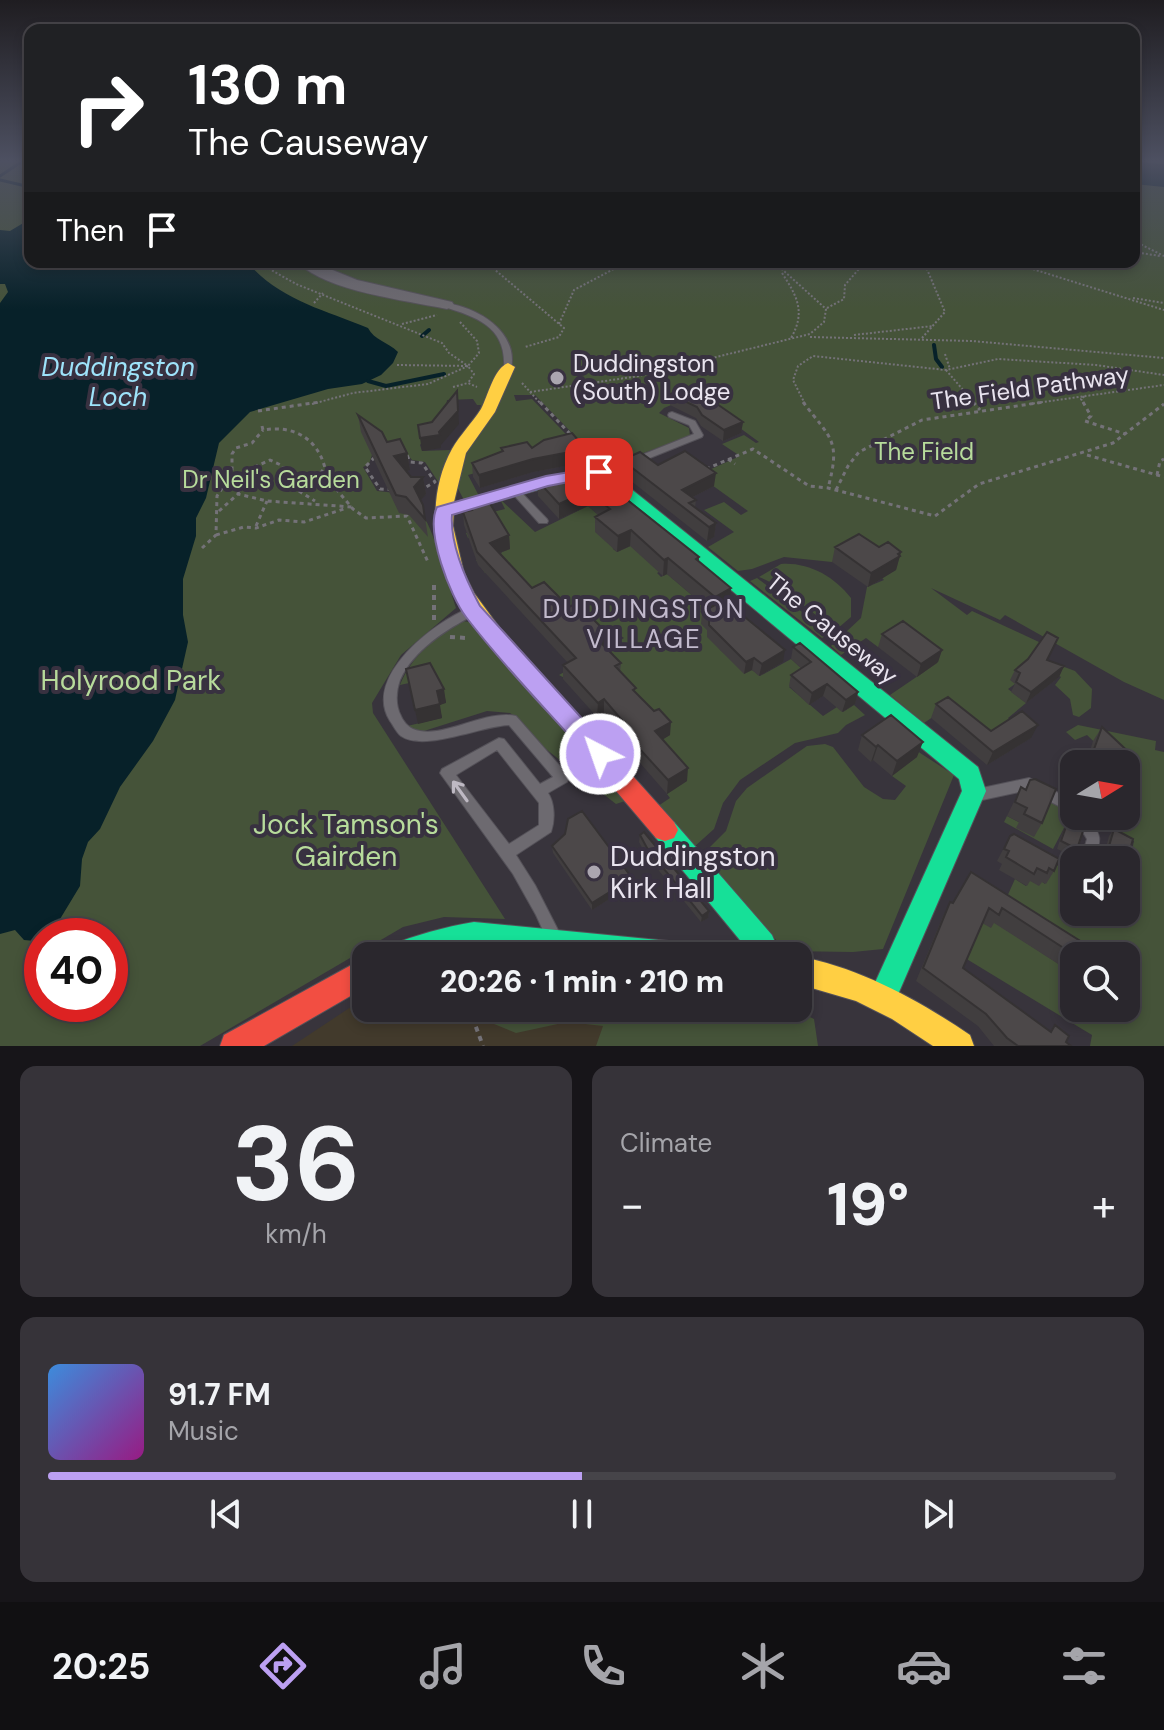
<!DOCTYPE html>
<meta charset="utf-8">
<style>
body{margin:0;font-family:"DM Sans",sans-serif;background:#363339;color:#f1f3f6;height:100vh;display:flex;flex-direction:column;font-size:30px;white-space:nowrap}
*{box-sizing:border-box;margin:0}
p{font-size:26px;color:#a5a5aa}
.icon{flex:none;width:44px;height:44px;fill:none;stroke:currentColor;stroke-width:2;stroke-linecap:round;stroke-linejoin:round}
.map{position:relative;height:1046px;overflow:hidden}
.drawer{display:flex;flex-direction:column;gap:20px;padding:20px;background:#171519;flex:1}
.drawer>*{flex:none}
.hud{position:absolute;left:24px;top:24px;width:1116px;height:244px;border-radius:16px;box-shadow:0 4px 12px #0003,0 0 0 2px #464449;background:#202124;color:#fff;overflow:hidden}
.needle{width:52px;rotate:79deg}
.buttons{position:absolute;left:1060px;top:750px;display:grid;gap:16px}
.buttons a{display:grid;place-items:center;width:80px;height:80px;border-radius:16px;background:#2a272d;box-shadow:0 4px 12px #0003,0 0 0 2px #464449;font-size:40px}
.speed{position:absolute;left:24px;top:918px;display:flex;gap:16px;font-size:40px;font-weight:700;text-align:center}
.speed>*{display:grid;place-content:center;width:104px;height:104px;border-radius:50%;background:#2a272d;box-shadow:0 4px 12px #0003,0 0 0 2px #464449;line-height:1}
.speed .limit{border:12px solid #d22;background:#fff;color:#111}
.pin{position:absolute;display:grid;place-items:center;width:68px;height:68px;color:#fff;margin:-34px;border-radius:16px;box-shadow:0 4px 12px #0006}
.me{position:absolute;width:88px;margin:-44px;rotate:319deg;stroke-linejoin:round;filter:drop-shadow(0 0 6px #0008)}
.turn{display:flex;align-items:center;gap:28px;height:168px;padding:0 32px;font-size:36px}
.turn .icon{width:104px;height:104px;stroke-width:2.5}
.turn b{display:block;font-size:56px;line-height:68px}
.then{display:flex;align-items:center;height:76px;padding:0 32px;background:#0003;gap:16px;font-size:30px}
.big{font-size:60px;font-weight:800;line-height:1.1}
.drawer .tile{flex:1;display:flex;flex-direction:column;justify-content:center;gap:12px;min-width:0;padding:0 28px;border-radius:16px;background:#363339}
.drawer .dial{align-items:center;gap:0}
.dial b{font-size:104px;line-height:1}
.song{display:flex;align-items:center;gap:24px}
.cover{width:96px;height:96px;border-radius:12px;background:linear-gradient(135deg,hsl(210 70% 55%),hsl(310 70% 35%))}
.played{height:8px;border-radius:4px;background:linear-gradient(90deg,#bca0f2 50%,#464449 50%)}
.keys{display:flex;justify-content:space-around;direction:ltr}
.heat{display:flex;justify-content:space-between;align-items:center;font-size:44px;direction:ltr}
.drawer .tiles{flex:1;display:grid;gap:20px;grid-template-columns:1fr 1fr}
.tile:last-child{grid-column:span 2}
.trip{position:absolute;left:352px;top:942px;width:460px;height:80px;border-radius:16px;background:#2a272d;box-shadow:0 4px 12px #0003,0 0 0 2px #464449;font-weight:800;line-height:80px;text-align:center}
.dock{display:flex;height:128px;justify-content:space-around;align-items:center;background:#111012;color:#a5a5aa}
.dock .icon{width:56px;height:56px}
.dock .selected{color:#bca0f2}
.dock b{font-size:36px;color:#f1f3f6}
.map>svg:first-child{display:block}
</style>
<div class="map">
<svg width="1164" height="1046" viewBox="0 0 1164 1046">
<rect width="100%" height="100%" fill="#38343c"/>
<path fill="#423a2c" d="M366,997V1008H796L808,1013L818,1046H292Z"/>
<path fill="#455339" fill-rule="evenodd" d="M0,162H30V262H1134V162H1164V700L1124,682L1005,615L1000,620L931,588L967,615L972,611L1039,642L1040,646L1015,684L1008,689L1026,703L1008,718L1015,725L984,745L943,710L924,723L890,695L937,663L899,634L878,647L866,638L841,655L831,646L861,618L867,587L884,580L855,548L832,562L784,557L752,569L738,571L708,547L734,532L704,510L724,502L741,515L748,511L698,475L740,456L722,444L744,435L756,443L759,442L695,395L664,408L659,413L689,428L690,436L605,467L535,395H514L516,401L532,399L587,456L582,458L572,447L468,475L479,496L464,500L457,487L481,405H477L473,399L447,400L446,408L420,445L422,451L450,450L441,486L425,462L412,460L404,450L372,455L369,464L363,467L377,491C391,492 401,493 413,502C431,515 448,584 456,608L401,655L372,703L373,713L505,919L444,917L403,927L200,1046H0ZM42,936H110V1004H42Z
M500,499L535,532L588,506L610,525L613,549L617,552L635,544L674,563L657,573L661,577L667,574L713,613C706,658 732,653 760,676L791,659L811,677L789,687L823,716L837,707L843,712L854,705L865,715L846,725L838,733L795,743L740,780L723,803L714,829L694,847L658,806L670,798L667,794L686,781L654,745L669,735L559,675L624,638L621,636L616,639L612,635L606,639L501,566L485,573L476,560L502,553L492,533L468,538L466,533L478,531L489,505L493,512L505,509Z
M781,564C808,562 834,576 851,598V617L837,629C810,614 787,587 759,577Z
M757,578L814,621L834,631L822,638L750,581Z
M462,621L470,622L625,801L616,804L542,746L519,719L510,713L487,711L424,731L415,732L407,726L442,718L439,705L446,702L444,694L432,678L400,685C412,655 435,638 462,621Z
M1054,663L1075,671L1092,689L1091,708L1079,717L1073,715L1070,699L1055,685L1061,677L1049,670Z
M1078,725L1156,741L1155,750L1164,752V1046H1090L1092,1035L965,958L981,922H994L1074,974V1008H1126V956H1109L1006,899L1015,879L1026,886L1030,880L1039,885L1041,881L1045,884L1041,856L1074,875V912H1126V880L1134,841L1093,823V820L1119,829L1121,816H1126V774L1134,769L1127,762L1117,764L1087,735L1075,740L1066,732Z
M894,736L954,775L883,949L853,952L786,951L701,856L726,831L736,801L747,788L807,746L825,744L833,747L864,787L883,799L895,800L906,786L892,776Z
M1025,787L1073,813L1081,828H1064L1053,849L1004,822L1007,816L1036,831Z
M487,1008H791L814,1019L818,1046H596L603,1026L567,1022L516,1033L494,1024Z"/>
<path fill="#072129" d="M1134,162L1164,164V187L1134,184Z
M30,219L27,234L30,235V262H247C280,300 322,309 368,328C374,340 388,342 398,352L393,363L381,375L362,384L328,389L250,412L219,443L206,498L196,518V536L183,579V615L188,642L175,700L153,741L120,787L100,829L88,842L82,859L80,886L54,929L35,941L24,940L15,930L0,934V303L8,292L5,284H0V230L10,231Z"/>
<g fill="none" stroke-linecap="round" stroke-linejoin="round">
<path stroke="#072129" stroke-width="3" d="M0,176L21,162
M0,180L26,186"/>
<path stroke="#072129" stroke-width="4" d="M422,336L429,330
M934,345L936,359L942,367
M368,381L386,386L444,374"/>
<g stroke="#545158" stroke-width="2">
<path id="lane" d="M444,303C477,306 519,332 511,369H505L504,367C506,327 477,317 444,307Z
M672,412L695,421L703,435L702,437L605,476H599L597,474L599,472L694,434L689,425L669,417L668,415L669,413Z
M515,488L518,489L547,519L548,521L547,523H539L512,493L510,491L512,489Z
M470,608L474,609L476,612L474,615C447,629 413,650 400,680C396,691 395,705 401,716C403,721 408,727 413,729C441,741 484,709 516,716L567,774L569,778L567,782L548,793C555,803 555,821 551,832L516,855L535,885L559,932L556,937L551,939L546,937L536,915L513,874L440,773L442,769L499,738L504,739L540,784L553,777L509,725C481,726 424,752 401,736C397,733 393,725 390,721C362,677 435,621 470,608ZM497,750L539,803V825L509,844L456,775Z
M1029,778L1074,801V814L1028,790L982,800L977,798L975,794L977,790L982,788Z
M1074,814V816H1088C1101,837 1102,835 1095,860H1081L1087,839L1073,816Z"/>
</g>
<g stroke="#545158" stroke-width="2">
<path id="street" d="M297,262H313L357,280L452,302L454,305L447,309C405,300 328,292 297,262Z"/>
</g>
<g stroke="#545158" stroke-width="2">
<path id="fast" d="M599,467L605,468L978,767L986,791L893,1006L883,1010L873,1006L869,996L962,791L959,779L596,478L548,487L444,517L435,511L438,507L546,477Z
M665,819L674,822L772,935L781,956H753L656,838L652,830L656,822Z
M474,922L679,942L689,946L693,956H539L474,950L440,956H384L388,946C416,935 444,927 474,922Z"/>
</g>
<g stroke="#545158" stroke-width="2">
<path id="slow" d="M508,363L515,367L495,412L466,453L454,502L453,526L464,573L474,593L505,635L502,640C487,645 478,630 470,619C436,569 422,504 452,449C460,435 472,423 481,409C488,396 494,368 508,363Z
M798,956C860,968 917,999 970,1035L974,1046H933L892,1019L856,1001L798,984Z"/>
</g>
<g stroke="#545158" stroke-width="2">
<path id="jam" d="M495,627L502,630L674,822L678,830L674,838L665,841L656,838L488,640L485,635L488,630Z
M366,957V987L264,1046H220L224,1035Z"/>
</g>
<path stroke="#747278" stroke-width="2" stroke-dasharray="2 2" stroke-linecap="butt" d="M1134,241L1164,256
M1134,252L1160,256
M250,262L259,263L296,284L442,343L449,353L468,366
M465,262L492,269
M510,262L494,269L564,328L559,337L525,347
M1010,262L1164,310
M782,273C797,296 806,312 791,338
M1133,298L1164,303
M314,303L323,293
M827,308L844,299L845,285L865,262
M460,322L477,341L479,353L468,366L474,374L468,383L477,387
M402,324L437,315
M559,324L574,290L627,262
M854,335L933,326
M810,337L972,341L1164,358
M922,338L945,312L924,262
M945,354L950,369
M397,365L468,366
M946,370L975,404
M522,383L541,404
M453,387L468,383
M530,392L639,376L810,334L824,322L826,309L774,262
M312,404L353,393L428,384L468,366
M805,404L793,380L798,366L813,356L946,370L998,359L1096,365L1164,375
M1029,404L1164,385
M1084,404L1081,399L1086,395"/>
<path stroke="#747278" stroke-width="3" stroke-dasharray="4 4" stroke-linecap="butt" d="M540,402L572,436
M803,402C831,439 841,440 828,488
M973,402L980,410
M1083,402L1091,416L1085,421L1125,434
M258,411L320,402
M262,426L263,430C292,425 317,437 325,468L322,471L326,477L353,509L366,518L407,516L428,562
M400,452L407,455L410,462L422,463L435,482L419,491L380,489L365,467L378,454Z
M1087,455L1164,477
M728,459L735,464
M706,469L753,449L809,486L828,488L935,516L979,484L1113,443L1164,404
M1157,475L1160,461L1164,459
M241,479L250,480L253,486
M836,490L848,466L859,452L922,420L1044,402
M238,493L248,470L270,460L283,466L286,483L315,501
M219,511L238,494L267,501L352,507
M256,526L267,501
M216,535L244,527L256,528L279,520L304,522L347,508
M202,548L216,535L217,496L232,473V454L236,448L252,443L263,430"/>
<path stroke="#747278" stroke-width="4" stroke-dasharray="5 5" stroke-linecap="butt" d="M434,585V621
M450,637L467,638
M469,1008L483,1046"/>
<use href="#lane" fill="#6d6a70" fill-rule="evenodd"/>
<use href="#street" fill="#6d6a70" fill-rule="evenodd"/>
<use href="#fast" fill="#16e098" fill-rule="evenodd"/>
<use href="#slow" fill="#ffcf43" fill-rule="evenodd"/>
<use href="#jam" fill="#f24e42" fill-rule="evenodd"/>
</g>
<path fill="#413e3f" d="M670,394L743,422L741,433L723,441L701,426L696,418L670,405Z
M358,415L387,442L407,453L410,470L406,471L411,477H423L426,494L421,500L423,505L428,537L409,515L399,513L361,432Z
M501,448L586,449V462L533,472L480,488L473,477L472,463L502,452Z
M622,460L658,465L714,486L693,497L696,500L695,508L716,523L714,537L707,541L621,473Z
M537,480L609,484L699,557V561L728,604L783,662L759,676L752,670L744,674L707,637V630L701,624L702,612L708,609L667,574L663,576L630,546L617,552L595,532V517L598,515L588,506L559,519L538,496Z
M467,503L509,535L510,549L500,553L532,588L608,648L621,663L620,672L670,735L662,739L687,781L667,794L627,748V741L604,713L597,717L563,679V665L568,663L478,565L464,525L463,512L468,511Z
M835,547H879L901,552L896,570L868,587L832,562Z
M882,634L942,650L938,662L917,677L878,647Z
M793,647L858,692L855,704L842,712L823,696L809,705L789,686L791,675L801,668L791,659Z
M1064,666L1059,677L1026,703L1011,692L1015,684L1010,680L1015,670Z
M936,704L991,731L1031,738L987,765L931,718Z
M1102,727L1136,759L1127,773L1126,774V764H1086L1093,741Z
M862,735L917,757L892,776L873,760L871,762L858,750Z
M1030,780L1042,823L1034,837L1016,828L1019,822L1007,816L1021,787L1025,789Z
M1126,782L1138,802L1119,830L1094,820V816H1126Z
M1068,821L1077,849L1073,856L1057,849L1064,828Z
M1114,829L1126,860H1103L1109,836Z
M640,835L709,911L708,918L701,922L646,855L639,842Z
M1010,836L1054,871L1046,884L1042,882L1039,886L1030,881L1027,886L999,870L1002,864L997,861Z
M552,846L631,885L592,910L553,853Z
M971,872L1104,956H1074V974L994,923L991,928L982,923L963,968L1050,1031L1055,1025L1066,1042L1071,1046H994L978,1026L916,981L943,916L950,902L953,903Z"/>
<path fill="#353233" d="M457,391L459,424L441,445V448L422,451L420,438L439,432Z
M743,422L741,433L723,441L724,430Z
M586,449V462L533,472L480,488L479,475L533,459Z
M407,453L410,470L396,474L394,456Z
M716,473L714,486L681,503L682,490Z
M423,477L426,494L417,505L414,487Z
M588,491V506L559,519V504Z
M716,523L714,537L707,541L709,527Z
M631,530L630,546L617,552L618,536Z
M509,535L510,549L491,556L490,543Z
M901,552L896,570L868,587L871,573Z
M668,558L667,574L663,576L664,560Z
M731,588L729,604L713,613L715,597Z
M608,634V648L598,653V640Z
M785,650L783,662L759,676L762,664Z
M942,650L938,662L917,677L921,664Z
M754,658L752,670L744,674L746,662Z
M1064,666L1059,677L1026,703L1031,692Z
M827,684L823,696L809,705L812,693Z
M444,689L446,703L440,705L442,718L418,724L415,710L437,691Z
M858,692L855,704L842,712L846,700Z
M604,699V713L597,717L598,703Z
M671,722L670,735L654,745L655,731Z
M1038,725L1031,738L987,765L993,752Z
M923,742L917,757L892,776L897,761Z
M878,745L873,760L871,762L876,747Z
M1136,759L1127,773L1126,774V764Z
M688,768L687,781L667,794L668,780Z
M632,878L631,885L592,910V903Z
M709,911L708,918L701,922L702,916Z"/>
<path fill="#4c4849" stroke="#353233" stroke-width="2" d="M691,386L743,422L724,430L702,415L697,407L670,394Z
M457,391L458,411L439,432L440,435L420,438L418,425L432,422Z
M358,415L382,432L387,442L400,439L407,453L394,456L411,477H423L414,487L423,505L425,519L406,497L396,495Z
M572,433L586,449L533,459L479,475L472,463L503,451L501,448L527,442L532,448L544,440Z
M685,451L716,473L682,490L696,500L689,503L716,523L709,527L622,460L640,452L658,465Z
M593,469L609,481L606,483L699,557L696,559L731,588L715,597L668,558L664,560L631,530L618,536L595,517L610,509L588,491L559,504L537,480Z
M486,497L509,535L490,543L532,588L544,582L569,607L577,603L608,634L598,640L621,663L615,666L636,688L633,690L654,711L659,709L671,722L655,731L688,768L668,780L627,735L632,732L604,699L598,703L563,665L576,658L477,552L463,512L472,510L467,503Z
M859,534L879,547L888,542L901,552L898,554L900,556L871,573L835,547Z
M724,600L785,650L762,664L754,658L746,662L709,625V618L702,612Z
M903,621L942,650L921,664L882,634Z
M1047,632L1058,638L1047,660L1064,666L1031,692L1016,682L1020,673L1015,670L1028,659Z
M800,643L858,692L846,700L827,684L812,693L791,675L811,662L793,647Z
M430,663L444,689L437,691L440,704L415,710L406,669Z
M948,697L991,731L1022,711L1038,725L993,752L936,704Z
M891,715L923,742L897,761L878,745L876,747L862,735Z
M1102,727L1136,759L1125,764H1105L1093,752Z
M1035,779L1056,789L1042,823L1024,814L1027,808L1015,802L1021,787L1026,790L1030,780Z
M1126,782L1139,787L1138,802L1130,799L1129,815L1126,814Z
M582,811L632,878L592,903L552,846L565,834L568,819Z
M1068,821L1084,828L1077,849L1061,841Z
M1114,829L1133,839L1126,864V860H1105Z
M644,832L709,911L702,916L647,848L640,835Z
M1014,834L1059,859L1054,871L1049,868L1047,873L1037,868L1034,874L1006,857L1009,851L1004,849L1010,836Z
M971,872L1104,956H1076L1002,908L999,915L989,908L963,968L1051,1032L1055,1025L1069,1036L1066,1042L1071,1046H1018L1007,1038L986,1014L923,968L950,902L953,903Z
M1126,879L1129,881L1126,893Z"/>
<defs><path id="oneway-shaft" d="M-6 0H5M1.5-3L5.5 0L1.5 3" fill="none" stroke-width="1.6" stroke-linecap="round" stroke-linejoin="round" transform="scale(2)"/></defs>
<use stroke="#beb9c3" href="#oneway-shaft" transform="translate(460 791) rotate(-126)"/>
<linearGradient id="sky" x2="0" y2="1"><stop stop-color="#1f1d21"/><stop offset="0.52" stop-color="#4d5061"/><stop offset="1" stop-color="#4d5061" stop-opacity="0"/></linearGradient>
<rect width="1164" height="309" fill="url(#sky)"/>
<path fill="#bca0f2" stroke="#7a689d" stroke-width="2" d="M599,467L607,472L605,475L548,486L452,515C450,544 466,580 480,606L608,747L612,754L608,761L600,764L592,761C550,713 504,667 466,617C450,596 425,531 437,507L546,476Z"/>
<g fill="#aba6b0" stroke="#383140" stroke-width="3">
<circle cx="557" cy="378" r="8"/>
<circle cx="594" cy="872" r="8"/>
</g>
<g text-anchor="middle" stroke-width="8" stroke-linejoin="round" paint-order="stroke">
<g font-size="24" fill="#e9e4ef" stroke="#383140" text-anchor="start">
<text x="573" y="372">Duddingston<tspan x="573" dy="28">(South) Lodge</tspan></text>
</g>
<g font-size="24" fill="#e9e4ef" stroke="#383140">
<text transform="translate(1030 388) rotate(-8)" y="8">The Field Pathway</text>
<text transform="translate(832 629) rotate(39)" y="8">The Causeway</text>
</g>
<g font-size="24" fill="#b7db9b" stroke="#383140">
<text x="924" y="460">The Field</text>
<text x="271" y="488">Dr Neil's Garden</text>
</g>
<g font-size="26" font-style="italic" fill="#9ee3fa" stroke="#383140">
<text x="118" y="376">Duddingston<tspan x="118" dy="30">Loch</tspan></text>
</g>
<g font-size="26" letter-spacing="2" fill="#c2bacd" stroke="#383140">
<text x="644" y="618">DUDDINGSTON<tspan x="644" dy="30">VILLAGE</tspan></text>
</g>
<g font-size="28" fill="#b7db9b" stroke="#383140">
<text x="131" y="690">Holyrood Park</text>
<text x="346" y="834">Jock Tamson's<tspan x="346" dy="32">Gairden</tspan></text>
</g>
<g font-size="28" fill="#e9e4ef" stroke="#383140" text-anchor="start">
<text x="610" y="866">Duddingston<tspan x="610" dy="32">Kirk Hall</tspan></text>
</g>
</g>
</svg>
<div class="buttons">
<a><svg class="needle" viewBox="-14 -14 28 28"><path d="M0-13l5 13h-10z" fill="#e53935"/><path d="M0 13l5-13h-10z" fill="#a5a5aa"/></svg></a>
<a><svg class="icon" aria-label="sound" viewBox="0 0 24 24"><path d="M4 9h4l5-4v14l-5-4H4zM17 9q2 3 0 6"/></svg></a>
<a><svg class="icon" aria-label="search" viewBox="0 0 24 24"><circle cx="10" cy="10" r="6"/><path d="M15 15l6 6"/></svg></a>
</div>
<div class="speed"><div class="limit">40</div></div>
<div class="pin" style="left:599px;top:472px;background:#d93025"><svg class="icon" aria-label="arrive" viewBox="0 0 24 24"><path d="M6 21V4h12l-3 4 3 4H6"/></svg></div>
<svg class="me" style="left:600px;top:754px" viewBox="-20 -20 40 40"><circle r="17" fill="#bca0f2" stroke="#fff" stroke-width="3"/><path d="M0-11L8 9 0 5-8 9z" fill="#fff"/></svg>
<div class="trip">20:26 · 1 min · 210 m</div>
<div class="hud">
<div class="turn"><svg class="icon" aria-label="right" viewBox="0 0 24 24"><path d="M7 20v-9h11M14 6l5 5-5 5"/></svg><div><b>130 m</b>The Causeway</div></div>
<div class="then">Then<svg class="icon" aria-label="arrive" viewBox="0 0 24 24"><path d="M6 21V4h12l-3 4 3 4H6"/></svg></div>
</div>
</div>
<section class="drawer">
<div class="tiles">
<div class="tile dial"><b>36</b><p>km/h</p></div>
<div class="tile"><p>Climate</p>
<div class="heat"><a>−</a><b class="big">19°</b><a>+</a></div>
</div>
<div class="tile">
<div class="song"><i class="cover"></i><div><b>91.7 FM</b><p>Music</p></div></div>
<div class="played"></div>
<div class="keys"><svg class="icon" aria-label="previous" viewBox="0 0 24 24"><path d="M18 5L8 12l10 7zM5 5v14"/></svg><svg class="icon" aria-label="pause" viewBox="0 0 24 24"><path d="M8 5v14M16 5v14"/></svg><svg class="icon" aria-label="next" viewBox="0 0 24 24"><path d="M6 5l10 7-10 7zM19 5v14"/></svg></div>
</div>
</div>
</section>
<nav class="dock">
<b>20:25</b>
<svg class="icon selected" aria-label="directions" viewBox="0 0 24 24"><path d="M12 3l9 9-9 9-9-9zM9 14v-3h6M13 9l2 2-2 2"/></svg>
<svg class="icon" aria-label="music" viewBox="0 0 24 24"><path d="M9 18V5l10-2v13"/><circle cx="6" cy="18" r="3"/><circle cx="16" cy="16" r="3"/></svg>
<svg class="icon" aria-label="phone" viewBox="0 0 24 24"><path d="M5 4h4l2 5-3 2q2 4 5 5l2-3 5 2v4C11 20 4 13 5 4z"/></svg>
<svg class="icon" aria-label="climate" viewBox="0 0 24 24"><path d="M12 3v18M4 7l16 10M4 17L20 7"/></svg>
<svg class="icon" aria-label="car" viewBox="0 0 24 24"><path d="M5 17H2v-5l4-1 3-4h7l3 4 3 1v5h-3M9 17h6M6 11h13"/><circle cx="7" cy="17" r="2"/><circle cx="17" cy="17" r="2"/></svg>
<svg class="icon" aria-label="filters" viewBox="0 0 24 24"><path d="M4 7h16M4 17h16"/><circle cx="9" cy="7" r="2"/><circle cx="15" cy="17" r="2"/></svg>
</nav>
